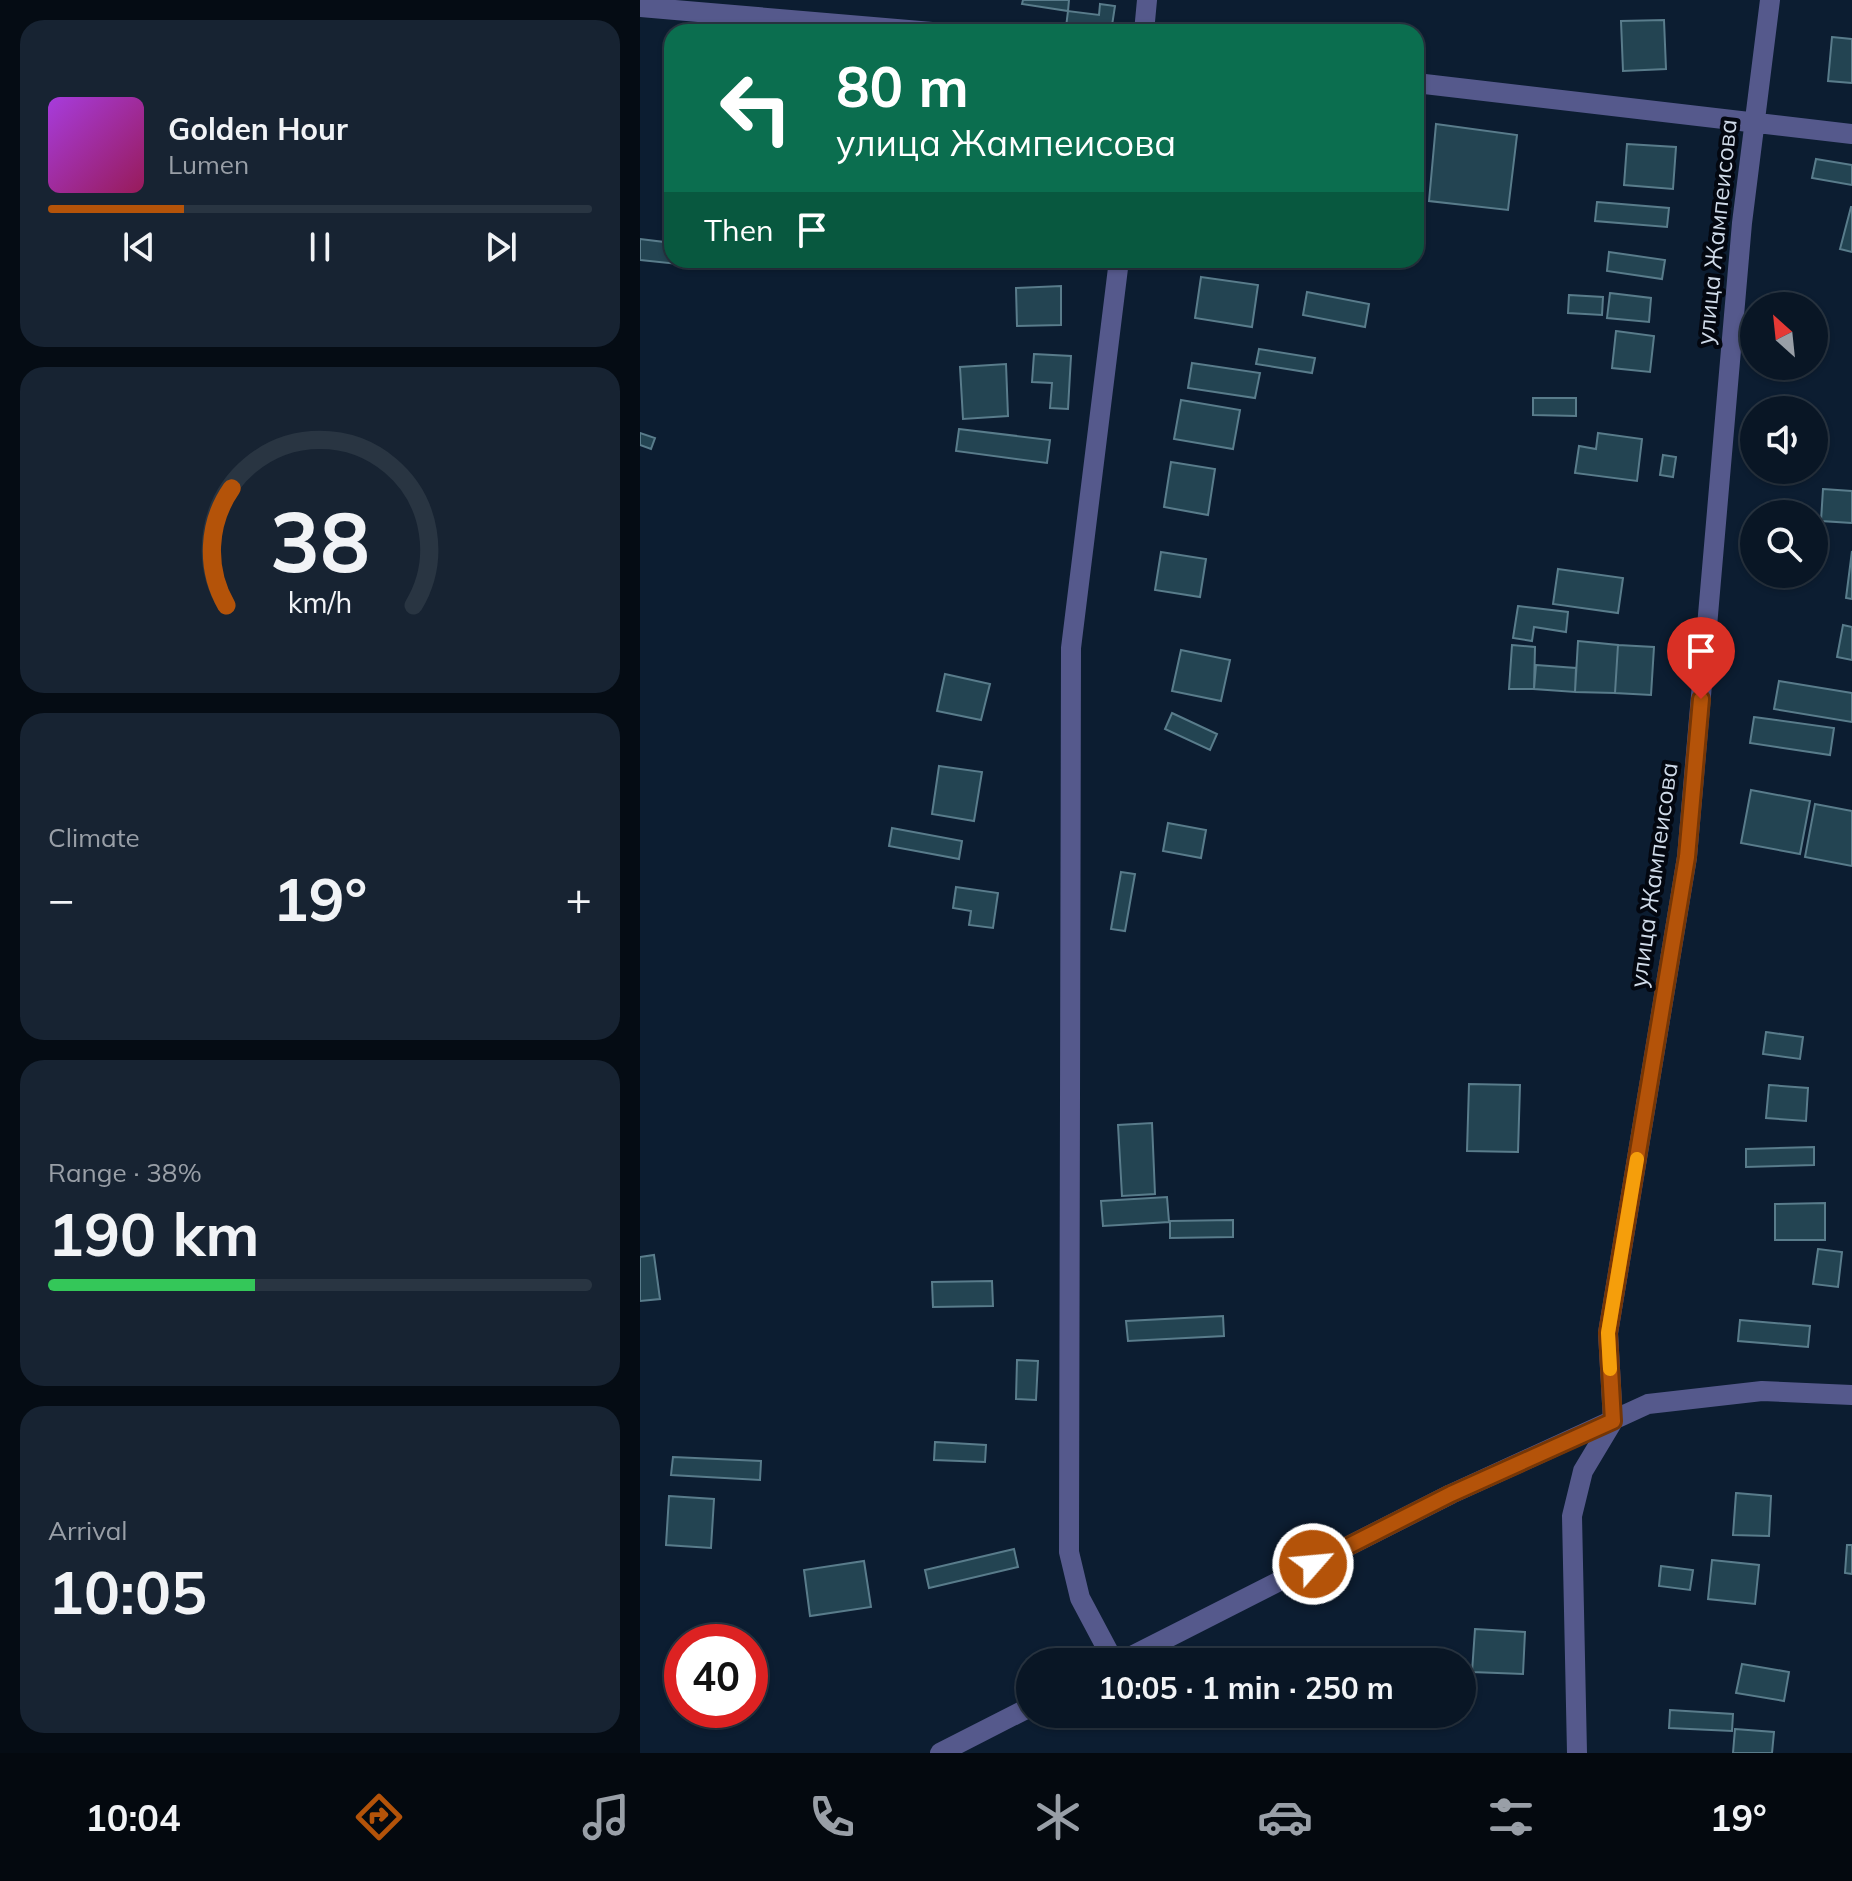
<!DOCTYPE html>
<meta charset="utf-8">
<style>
body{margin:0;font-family:Mulish,sans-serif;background:#172332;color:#f1f3f6;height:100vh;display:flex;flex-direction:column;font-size:30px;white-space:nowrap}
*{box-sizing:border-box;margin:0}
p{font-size:26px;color:#999fa7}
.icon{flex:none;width:44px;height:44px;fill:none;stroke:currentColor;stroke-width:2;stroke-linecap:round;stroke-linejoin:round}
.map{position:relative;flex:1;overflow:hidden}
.details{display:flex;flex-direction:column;gap:20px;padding:20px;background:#050c14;width:640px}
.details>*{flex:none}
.hud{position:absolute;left:24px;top:24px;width:760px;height:244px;border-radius:24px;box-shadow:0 2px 6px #0004,0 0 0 2px #293542;background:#0b6e4f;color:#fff;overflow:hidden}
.needle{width:52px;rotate:333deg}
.controls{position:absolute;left:1100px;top:292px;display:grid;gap:16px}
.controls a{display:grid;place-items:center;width:88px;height:88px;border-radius:50%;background:#091625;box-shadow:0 2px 6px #0004,0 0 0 2px #293542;font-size:40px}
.speed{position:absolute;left:24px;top:1624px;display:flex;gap:16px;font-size:40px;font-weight:700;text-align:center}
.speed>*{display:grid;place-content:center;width:104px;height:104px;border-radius:50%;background:#091625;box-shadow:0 2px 6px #0004,0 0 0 2px #293542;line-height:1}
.speed .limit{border:12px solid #d22;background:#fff;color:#111}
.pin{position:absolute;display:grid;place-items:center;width:68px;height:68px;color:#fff;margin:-82px -34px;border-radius:50% 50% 50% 0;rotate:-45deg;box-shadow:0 0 8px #0007}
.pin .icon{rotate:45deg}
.me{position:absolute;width:88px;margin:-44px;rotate:63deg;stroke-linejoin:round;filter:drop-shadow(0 0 6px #0008)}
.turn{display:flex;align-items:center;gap:28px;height:168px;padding:0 40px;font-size:36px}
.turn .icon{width:104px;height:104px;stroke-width:2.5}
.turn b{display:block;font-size:56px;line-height:68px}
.then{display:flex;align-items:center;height:76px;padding:0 40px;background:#0003;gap:16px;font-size:30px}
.big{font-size:60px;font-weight:700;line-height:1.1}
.details .widget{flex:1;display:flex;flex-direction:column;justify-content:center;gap:12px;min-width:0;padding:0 28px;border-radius:24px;background:#172332}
.details .dial{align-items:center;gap:0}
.dial svg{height:208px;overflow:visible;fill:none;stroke:#293542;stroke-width:7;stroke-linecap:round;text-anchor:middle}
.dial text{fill:#f1f3f6;stroke:none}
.song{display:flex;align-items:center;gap:24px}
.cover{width:96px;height:96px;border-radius:12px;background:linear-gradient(135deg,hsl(280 70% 55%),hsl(330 70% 35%))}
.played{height:8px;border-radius:4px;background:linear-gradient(90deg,#b45309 25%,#293542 25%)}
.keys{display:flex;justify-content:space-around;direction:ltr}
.heat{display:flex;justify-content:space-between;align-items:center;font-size:44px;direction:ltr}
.charge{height:12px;border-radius:6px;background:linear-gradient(90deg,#34c759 38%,#293542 0)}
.trip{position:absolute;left:376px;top:1648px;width:460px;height:80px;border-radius:40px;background:#091625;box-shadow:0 2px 6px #0004,0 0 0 2px #293542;font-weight:700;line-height:80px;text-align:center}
.tabs{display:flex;height:128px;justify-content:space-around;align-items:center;background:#04090f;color:#999fa7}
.tabs .icon{width:56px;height:56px}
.tabs .selected{color:#b45309}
.tabs b{font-size:36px;color:#f1f3f6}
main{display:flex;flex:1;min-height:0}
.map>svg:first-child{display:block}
</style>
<main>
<section class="details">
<div class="widget">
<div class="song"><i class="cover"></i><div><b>Golden Hour</b><p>Lumen</p></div></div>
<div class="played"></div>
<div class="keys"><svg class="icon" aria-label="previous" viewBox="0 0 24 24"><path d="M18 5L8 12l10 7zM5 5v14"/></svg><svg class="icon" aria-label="pause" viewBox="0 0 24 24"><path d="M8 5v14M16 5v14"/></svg><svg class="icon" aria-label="next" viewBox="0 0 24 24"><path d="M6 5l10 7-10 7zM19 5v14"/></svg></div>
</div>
<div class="widget dial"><svg viewBox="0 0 100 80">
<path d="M14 69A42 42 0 1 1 86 69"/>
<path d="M14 69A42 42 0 0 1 16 24" stroke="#b45309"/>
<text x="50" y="56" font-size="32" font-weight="700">38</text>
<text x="50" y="72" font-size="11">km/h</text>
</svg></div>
<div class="widget"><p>Climate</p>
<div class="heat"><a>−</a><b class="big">19°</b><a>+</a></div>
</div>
<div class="widget"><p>Range · 38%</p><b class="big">190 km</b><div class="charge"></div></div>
<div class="widget"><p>Arrival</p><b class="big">10:05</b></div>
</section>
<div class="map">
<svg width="1212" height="1753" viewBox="0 0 1212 1753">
<rect width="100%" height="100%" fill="#0c1d31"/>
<path fill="#234452" stroke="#597c8b" stroke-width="2" d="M383,0H429L428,11L382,4Z
M460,4L475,6L471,32L426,27L428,11L459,15Z
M1024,20L1026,69L983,71L981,21Z
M1192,37L1212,39V83L1188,81Z
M796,124L877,135L868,210L789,201Z
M987,144L1036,147L1033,189L984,185Z
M1176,159L1212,165V185L1172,178Z
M957,202L1029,208L1027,227L955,221Z
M1211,207H1212V252L1200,249Z
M0,239L32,243V260H39L38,264L0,260Z
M969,252L1025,260L1022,279L967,271Z
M357,260H417L416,268L357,265Z
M561,260H601L599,268L561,262Z
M561,277L618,285L612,327L555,318Z
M421,286V325L377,326L376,288Z
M667,292L729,304L725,327L663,315Z
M970,293L1011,298L1009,322L967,318Z
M929,295L963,297L962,315L928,313Z
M976,331L1014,336L1010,372L972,368Z
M619,349L675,358L672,373L616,364Z
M394,354L431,356L428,409L410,408L412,383L392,382Z
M552,363L620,373L615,398L548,388Z
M366,364L368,416L323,419L320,367Z
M893,398H936V416L893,415Z
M541,400L600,410L593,449L534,439Z
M319,429L410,440L407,463L316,451Z
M0,433L15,438L11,449L0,445Z
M958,433L1002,439L997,481L935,473L939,446L956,449Z
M1023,455L1036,457L1033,477L1020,475Z
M531,462L575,469L568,515L524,507Z
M1183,489L1212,491V523L1181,521Z
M1212,551V599L1206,598Z
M521,552L566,559L560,597L515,590Z
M918,569L983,578L978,613L913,604Z
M878,606L928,612L926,632L894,627L892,641L873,638Z
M1203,625L1212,627V660L1197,657Z
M938,641L978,645L975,693L935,692Z
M872,645L895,647L894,689H869Z
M978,645L1014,647L1011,695L975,693Z
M541,650L590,660L581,701L532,691Z
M896,665L936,668L935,692L894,689Z
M305,674L350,684L341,720L297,711Z
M1139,681L1212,693V722L1134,709Z
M532,713L577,734L570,750L525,729Z
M1114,717L1194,728L1190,755L1110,743Z
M299,766L342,772L334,821L292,814Z
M1111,790L1170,801L1160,854L1101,843Z
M1175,804L1212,811V866L1165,857Z
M528,823L566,830L561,858L523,851Z
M252,828L322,841L319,859L249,846Z
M481,872L495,874L485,931L471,929Z
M316,887L358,893L353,928L329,925L331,911L313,908Z
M1126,1032L1163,1037L1160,1059L1123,1054Z
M829,1084L880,1085L878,1152L827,1151Z
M1129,1085L1168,1088L1166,1121L1126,1118Z
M512,1123L515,1194L482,1196L478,1125Z
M1174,1147V1165L1106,1167V1149Z
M527,1197L529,1222L463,1226L461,1201Z
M1185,1203V1240H1135V1204Z
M593,1220V1237L530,1238V1221Z
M1178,1249L1202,1252L1198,1287L1173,1284Z
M14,1255L20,1299L0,1301V1257Z
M352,1281L353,1306L293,1307L292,1282Z
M583,1316L584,1336L488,1341L486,1321Z
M1100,1320L1170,1326L1168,1347L1098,1341Z
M377,1360L398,1361L396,1400L376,1399Z
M295,1442L346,1445L345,1462L294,1460Z
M33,1457L121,1461L120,1480L31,1475Z
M1096,1493L1131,1496L1129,1536L1093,1535Z
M29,1496L74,1499L71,1548L26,1545Z
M1207,1545H1212V1574L1205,1573Z
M374,1549L378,1567L289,1588L285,1570Z
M1072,1560L1119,1565L1115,1604L1068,1599Z
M224,1561L231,1607L170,1616L164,1570Z
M1021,1566L1053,1570L1050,1590L1019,1586Z
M835,1629L885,1632L883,1674L832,1672Z
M1102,1664L1149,1672L1144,1701L1096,1693Z
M1030,1710L1093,1714L1092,1731L1029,1728Z
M1095,1729L1134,1732L1132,1753H1093Z"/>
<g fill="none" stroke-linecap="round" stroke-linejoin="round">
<path stroke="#55598c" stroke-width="20" d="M0,7L292,32
M504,32L507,0
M776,83L1212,134
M474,1662L440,1598L429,1552L431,648L479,260
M937,1753L932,1516L943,1471L973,1421L968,1333L1047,857L1102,223L1130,0"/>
<path stroke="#55598c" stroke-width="20" d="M480,1662L811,1494L1008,1404L1122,1391L1212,1395
M300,1753L390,1707"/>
</g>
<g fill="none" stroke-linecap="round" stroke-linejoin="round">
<g stroke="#753606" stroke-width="20">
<path id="route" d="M673,1564L811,1494L973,1421L968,1333L1047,857L1061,699"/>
</g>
<use href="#route" stroke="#b45309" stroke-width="14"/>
<path stroke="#f59e0b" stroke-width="14" d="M970,1369L968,1333L997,1159"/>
</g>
<g text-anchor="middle" stroke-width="8" stroke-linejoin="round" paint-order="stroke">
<g font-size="24" fill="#cfdae8" stroke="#030710">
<text transform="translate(1077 232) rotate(-84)" y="8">улица Жампеисова</text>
<text transform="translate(1014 875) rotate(-82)" y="8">улица Жампеисова</text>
</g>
</g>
</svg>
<div class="controls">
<a><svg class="needle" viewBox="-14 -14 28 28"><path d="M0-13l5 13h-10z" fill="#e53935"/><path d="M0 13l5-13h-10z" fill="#999fa7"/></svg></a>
<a><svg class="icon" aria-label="sound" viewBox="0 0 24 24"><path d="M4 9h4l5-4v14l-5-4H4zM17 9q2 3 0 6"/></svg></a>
<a><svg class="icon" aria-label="search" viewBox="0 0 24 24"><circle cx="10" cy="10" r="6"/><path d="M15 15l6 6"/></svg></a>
</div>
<div class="speed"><div class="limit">40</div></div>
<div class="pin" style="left:1061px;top:699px;background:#d93025"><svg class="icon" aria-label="arrive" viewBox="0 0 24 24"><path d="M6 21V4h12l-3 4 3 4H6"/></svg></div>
<svg class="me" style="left:673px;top:1564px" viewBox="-20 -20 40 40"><circle r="17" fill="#b45309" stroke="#fff" stroke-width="3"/><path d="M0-11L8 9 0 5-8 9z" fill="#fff"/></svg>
<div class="trip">10:05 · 1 min · 250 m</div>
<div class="hud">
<div class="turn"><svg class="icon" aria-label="left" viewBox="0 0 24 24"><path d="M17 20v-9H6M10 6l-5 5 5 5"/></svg><div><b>80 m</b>улица Жампеисова</div></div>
<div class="then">Then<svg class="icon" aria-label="arrive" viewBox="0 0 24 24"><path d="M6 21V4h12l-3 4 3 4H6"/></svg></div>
</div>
</div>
</main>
<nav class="tabs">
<b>10:04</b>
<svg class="icon selected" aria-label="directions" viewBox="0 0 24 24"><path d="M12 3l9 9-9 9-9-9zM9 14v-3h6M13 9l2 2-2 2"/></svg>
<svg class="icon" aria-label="music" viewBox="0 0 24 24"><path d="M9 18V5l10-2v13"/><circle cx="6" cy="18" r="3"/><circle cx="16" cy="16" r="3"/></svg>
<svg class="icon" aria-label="phone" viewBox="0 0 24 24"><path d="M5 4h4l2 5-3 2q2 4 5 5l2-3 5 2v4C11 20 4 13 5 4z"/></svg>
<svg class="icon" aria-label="climate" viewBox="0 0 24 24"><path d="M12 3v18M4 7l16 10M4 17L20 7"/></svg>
<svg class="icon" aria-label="car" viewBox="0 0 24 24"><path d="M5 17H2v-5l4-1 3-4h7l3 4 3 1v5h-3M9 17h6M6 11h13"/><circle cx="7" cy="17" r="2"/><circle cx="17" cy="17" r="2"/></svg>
<svg class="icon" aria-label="filters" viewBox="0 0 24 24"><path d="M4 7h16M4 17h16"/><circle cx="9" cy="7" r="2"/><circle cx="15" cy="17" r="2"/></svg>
<b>19°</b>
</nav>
